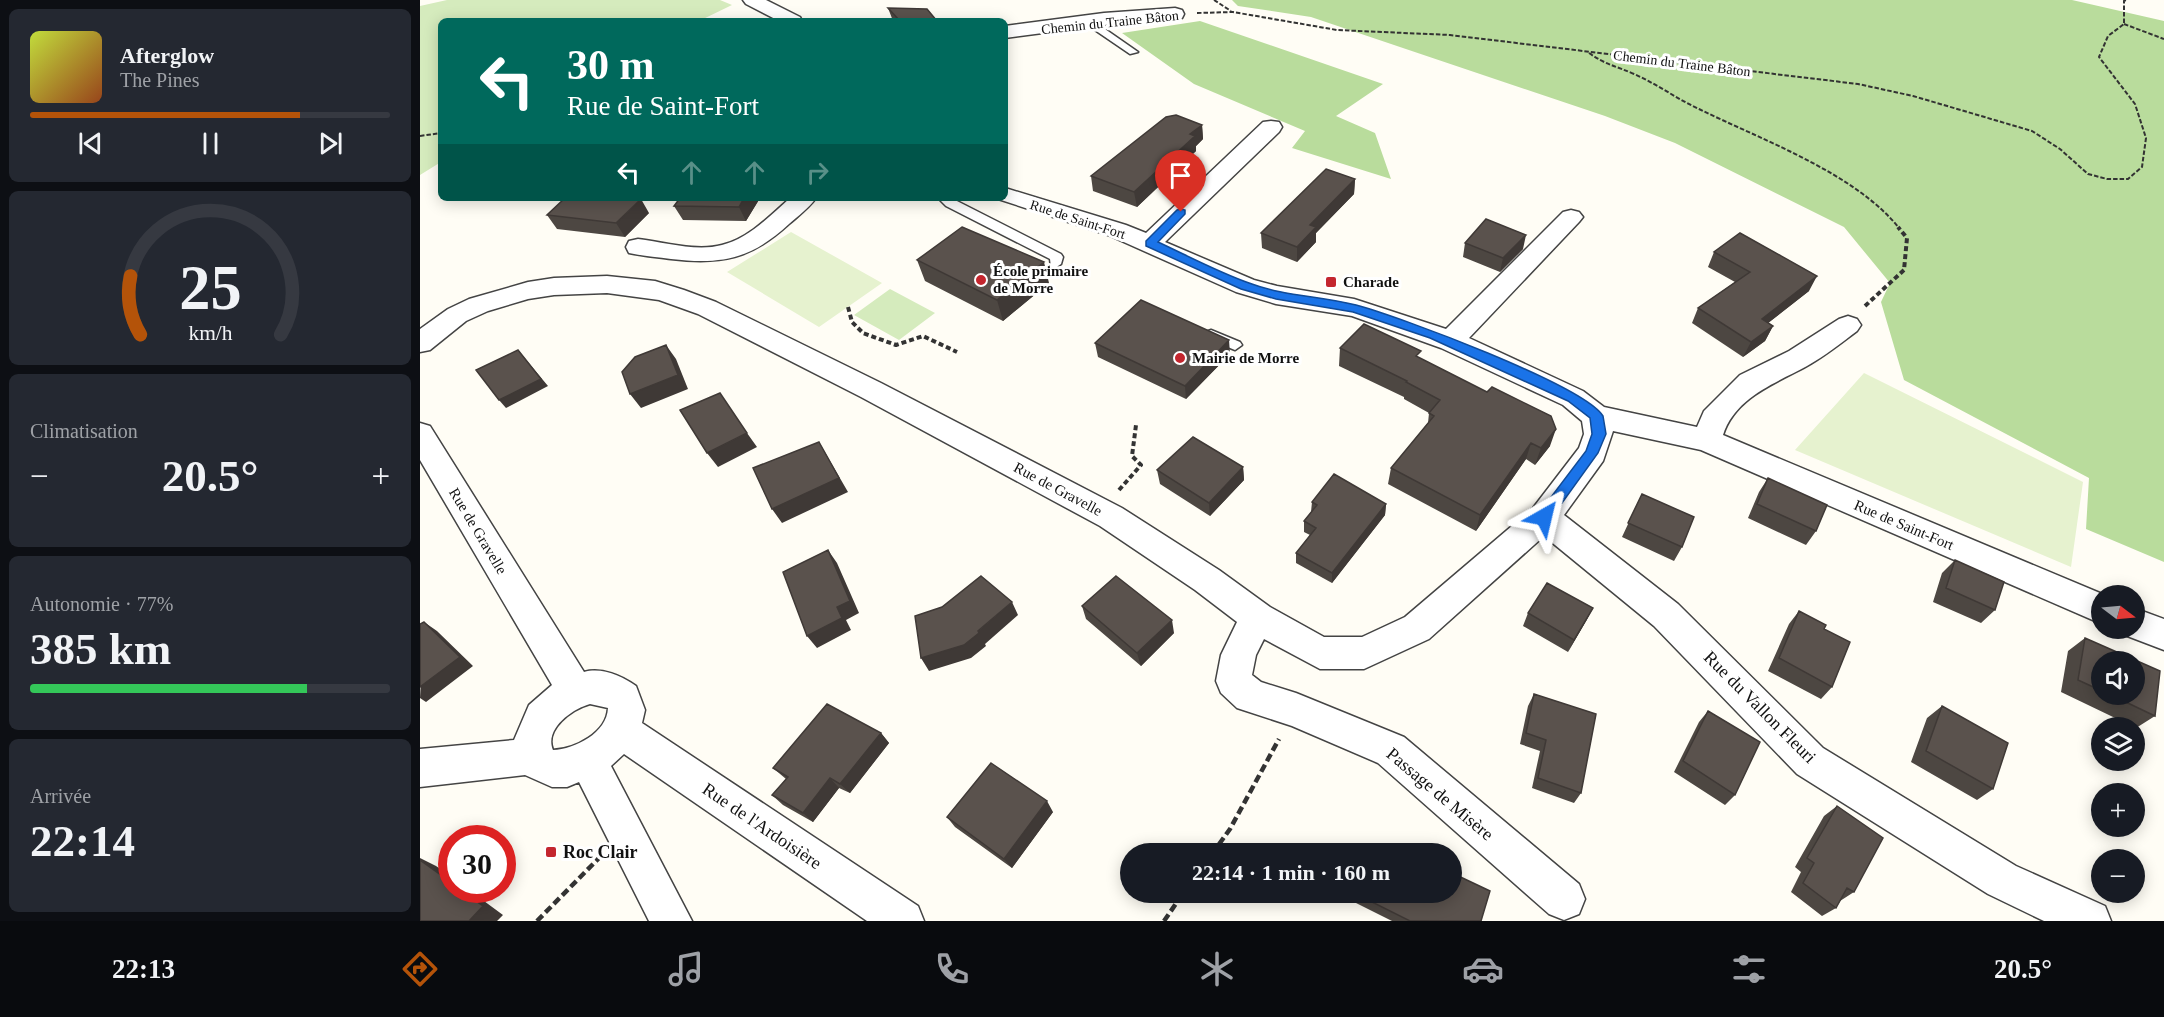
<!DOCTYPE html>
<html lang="fr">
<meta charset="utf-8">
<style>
body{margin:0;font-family:"Times New Roman",serif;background:#242831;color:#f1f3f6;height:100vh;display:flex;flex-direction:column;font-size:22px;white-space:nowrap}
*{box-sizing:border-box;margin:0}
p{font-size:20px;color:#9ea1a6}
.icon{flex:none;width:33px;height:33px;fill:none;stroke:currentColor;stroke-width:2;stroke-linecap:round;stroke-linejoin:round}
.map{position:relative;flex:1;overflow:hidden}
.panel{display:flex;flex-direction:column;gap:9px;padding:9px;background:#0d0f14;width:420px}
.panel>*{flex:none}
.hud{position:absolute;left:18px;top:18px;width:570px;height:183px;border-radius:9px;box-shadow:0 3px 15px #0003;background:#00695c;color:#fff;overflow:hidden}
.needle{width:39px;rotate:106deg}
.tools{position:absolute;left:1671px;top:585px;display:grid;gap:12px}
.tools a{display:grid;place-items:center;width:54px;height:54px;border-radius:50%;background:#171b24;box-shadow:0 3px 15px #0003;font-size:30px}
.speed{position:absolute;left:18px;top:825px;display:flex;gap:12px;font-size:30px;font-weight:700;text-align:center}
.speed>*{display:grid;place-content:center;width:78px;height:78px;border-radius:50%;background:#171b24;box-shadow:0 3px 15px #0003;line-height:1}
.speed .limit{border:9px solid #d22;background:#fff;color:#111}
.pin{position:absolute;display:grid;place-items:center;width:51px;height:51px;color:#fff;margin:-62px -26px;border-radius:50% 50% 50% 0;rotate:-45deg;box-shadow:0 0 6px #0007}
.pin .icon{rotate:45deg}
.me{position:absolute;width:66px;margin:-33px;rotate:37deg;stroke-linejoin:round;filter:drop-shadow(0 0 4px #0008)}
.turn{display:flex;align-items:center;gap:21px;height:126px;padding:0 30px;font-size:27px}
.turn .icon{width:78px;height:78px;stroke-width:2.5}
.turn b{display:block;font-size:42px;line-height:51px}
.lanes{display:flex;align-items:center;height:57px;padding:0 30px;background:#0003;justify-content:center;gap:30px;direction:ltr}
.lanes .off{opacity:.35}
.big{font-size:45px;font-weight:600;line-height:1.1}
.panel .tile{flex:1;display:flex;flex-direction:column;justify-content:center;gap:9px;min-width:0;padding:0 21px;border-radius:9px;background:#242831}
.panel .dial{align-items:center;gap:0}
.dial svg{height:156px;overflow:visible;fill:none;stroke:#363941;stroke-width:7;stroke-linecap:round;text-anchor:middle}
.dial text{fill:#f1f3f6;stroke:none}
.song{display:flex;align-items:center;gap:18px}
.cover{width:72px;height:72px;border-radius:9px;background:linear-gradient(135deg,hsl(70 70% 55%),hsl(20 70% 35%))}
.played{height:6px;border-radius:3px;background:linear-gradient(90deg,#b45309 75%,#363941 75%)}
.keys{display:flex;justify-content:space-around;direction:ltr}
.heat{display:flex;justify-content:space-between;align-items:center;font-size:33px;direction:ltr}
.charge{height:9px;border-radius:4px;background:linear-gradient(90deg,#34c759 77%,#363941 0)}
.trip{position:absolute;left:700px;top:843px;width:342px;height:60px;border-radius:30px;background:#171b24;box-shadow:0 3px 15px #0003;font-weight:600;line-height:60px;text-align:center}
.tabs{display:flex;height:96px;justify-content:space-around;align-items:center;background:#090b0e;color:#9ea1a6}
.tabs .icon{width:42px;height:42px}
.tabs .active{color:#b45309}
.tabs b{font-size:27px;color:#f1f3f6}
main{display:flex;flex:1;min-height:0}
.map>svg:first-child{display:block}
</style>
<main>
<section class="panel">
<div class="tile">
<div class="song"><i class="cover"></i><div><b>Afterglow</b><p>The Pines</p></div></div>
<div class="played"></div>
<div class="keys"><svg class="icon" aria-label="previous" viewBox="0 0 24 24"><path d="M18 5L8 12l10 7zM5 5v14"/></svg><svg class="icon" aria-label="pause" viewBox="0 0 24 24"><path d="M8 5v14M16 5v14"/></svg><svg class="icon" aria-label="next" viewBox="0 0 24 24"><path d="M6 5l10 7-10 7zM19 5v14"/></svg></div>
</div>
<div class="tile dial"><svg viewBox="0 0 100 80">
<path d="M14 69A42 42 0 1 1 86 69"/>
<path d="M14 69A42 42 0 0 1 9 39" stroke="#b45309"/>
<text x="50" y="56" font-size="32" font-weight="700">25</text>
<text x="50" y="72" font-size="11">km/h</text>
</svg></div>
<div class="tile"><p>Climatisation</p>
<div class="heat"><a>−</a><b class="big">20.5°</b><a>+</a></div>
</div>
<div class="tile"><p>Autonomie · 77%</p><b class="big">385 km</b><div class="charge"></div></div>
<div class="tile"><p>Arrivée</p><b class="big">22:14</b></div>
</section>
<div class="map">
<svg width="1744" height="921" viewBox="0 0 1744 921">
<rect width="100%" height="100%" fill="#fffdf5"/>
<path fill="#d5ebbd" d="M27,0H300L312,5L279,21H21V162L0,175V6Z
M470,289L515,313L479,340L434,315Z"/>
<path fill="#b9dc9c" d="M812,0H1652L1744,21V562L1666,529L1669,478L1484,380L1461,302L1470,283L1424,227L1255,143L1185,116L891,17L818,6Z
M780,21L963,84L916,116L955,133L971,179L872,148L885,131L774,84L702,33Z"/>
<path fill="#e6f2cf" d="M371,232L462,283L399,327L307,272Z
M1444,373L1663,482L1651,567L1375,450Z"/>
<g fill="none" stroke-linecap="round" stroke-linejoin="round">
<g stroke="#444" stroke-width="3">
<path id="lane" d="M666,20H672L718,52L710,54L666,24Z
M518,198H531L641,254L643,257L641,264L635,268L631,267L630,259L526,206Z
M791,330L820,342L822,345L815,350L786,338L784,335L786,332Z"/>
</g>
<g stroke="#444" stroke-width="3">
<path id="street" d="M323,0H346L380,17L382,21H359L326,4Z
M755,8L762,10L764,14L762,18L684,25L585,38V26L684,13Z
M851,121L859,122L862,127L859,132L745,242L834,280L857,286L934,299L1026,329L1143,212L1151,210L1159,212L1163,217L1159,222L1049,338L1163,391L1184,407L1277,427L1284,411L1320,375L1369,351L1419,319L1428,316L1437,319L1441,325L1437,331C1421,343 1405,356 1387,366C1356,383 1315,397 1303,435L1687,596H1682V624L1281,450L1193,431L1183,461L1144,515L1258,604L1403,748L1596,866L1685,906L1691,921H1624L1568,894L1377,774L1234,626L1124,536L1009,639L944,669H900L844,639L836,655L832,675L841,682L876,693L984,737L1159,884L1165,899L1159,914L1144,920L1129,914L958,763L872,726L817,708L801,693L796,681L801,655L817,622L775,590L680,526L441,397L278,314L239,300L187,293L134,295L108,299L68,311L46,321L10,350L0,352V329L28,309L49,299L108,282L134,278L187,276L235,281L264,290L296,302L461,383L702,508L799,570L850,607L904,637H942L985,617L1113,508L1159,448L1164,434L1162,421L1143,405L1021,348L932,316L856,304L816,292L688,235L575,198H585V188L706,225L726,233L843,122Z
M370,198H396C389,208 378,216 369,224C331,259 302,265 251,259C237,257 223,256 209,253L206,247L209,241L218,239C244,242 276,252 302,245C328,239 350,216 370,198Z
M0,423L10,426L164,672C182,667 202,676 216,686L225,710L222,723L498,906L504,921H447L204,754L191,766L272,921H229L159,782L147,787H132L105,775L0,787V749L94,740L109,705L132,685L0,460ZM170,704L188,708C187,733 155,749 133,750C124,729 152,709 170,704Z
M1714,608L1744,619V650L1702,634L1700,628H1714Z"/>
</g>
<path stroke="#333" stroke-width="2" stroke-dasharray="4.5 2" stroke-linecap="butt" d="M794,0L811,11
M777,13L813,12L917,30L1030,35L1438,84L1493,96L1612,131L1640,149L1668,174L1687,179H1708L1722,167L1726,138L1715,104L1679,57L1688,36L1704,24V1L1706,0
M1704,24L1744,39
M1169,53C1186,65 1196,66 1214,74C1237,84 1257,99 1279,109C1342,140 1435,173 1479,228
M0,136L21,133"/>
<path stroke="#333" stroke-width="4" stroke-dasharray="5 3" stroke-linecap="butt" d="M1445,306L1484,270L1487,238L1478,227
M428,307L432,322L443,333L476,345L503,336L537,352
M699,490L721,465L712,456L716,425"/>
<path stroke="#333" stroke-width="4.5" stroke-dasharray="8 4" stroke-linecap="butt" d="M792,854L810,829L859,739
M117,921L180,857
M744,921L764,892"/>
<use href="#lane" fill="#fff" fill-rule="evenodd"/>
<use href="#street" fill="#fff" fill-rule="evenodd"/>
</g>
<path fill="#4d4742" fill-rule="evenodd" d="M468,8L517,21H473Z
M782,125L783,139L776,146V151L717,207L673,191L671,176Z
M935,179L934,194L896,233V242L877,262L842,248L841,233Z
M340,198L326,221L263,220L254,206Z
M229,213L205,237L137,229L127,215Z
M1045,243L1103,249L1080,272L1043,257Z
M1294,252L1389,291L1348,323L1353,326L1345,341L1323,357L1272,323L1278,308L1315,282L1288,267Z
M497,260L629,283L583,321L505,281Z
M675,343L810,354L766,399L678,357Z
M920,348L1000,358L1130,446L1115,465L1106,459L1056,531L968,484L971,468L1008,423L1009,413L984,399V397L919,366Z
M823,467L824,480L790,516L740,484L737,470Z
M1348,478L1396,531L1386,545L1328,518L1339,492Z
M1222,494L1262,547L1254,561L1202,537Z
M892,502L966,504L965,515L912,583L876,563V553L890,535L884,532V521L891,512Z
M1535,560L1575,610L1561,623L1513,602L1522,573Z
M662,606L754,633L721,666L666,619Z
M1173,608L1166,621L1148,652L1103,626L1108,613Z
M1379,611L1404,629L1412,687L1401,699L1348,671L1369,624Z
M1665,638L1735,716L1716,728L1641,692L1648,651ZM1682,662L1714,694H1682Z
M1114,694L1161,793L1154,803L1112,788L1120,751L1100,744L1108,706Z
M1522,706L1573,789L1557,800L1491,762L1507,718Z
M1288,711L1315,795L1305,805L1254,772L1279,722Z
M461,733L469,743L430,793L419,788L393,822L363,805L352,795L366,779L353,768Z
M1417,806L1434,892L1420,901L1416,908L1402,916L1371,892L1381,872L1375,867L1404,816Z
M633,812L592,868L535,827L527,817Z
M929,892H1032L1061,921H972L928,899Z"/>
<path fill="#3f3936" d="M782,125L783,139L776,146V151L717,207L714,192L770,134Z
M935,179L934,194L896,233V242L877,262V247L890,225Z
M324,198H340L326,221L319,207Z
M221,199L229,213L205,237L196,223Z
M1106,235L1103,249L1080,272L1083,258Z
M624,262L629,283L583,321L577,300Z
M1397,276L1389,291L1334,334L1342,319Z
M1353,326L1345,341L1323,357L1331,342Z
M809,340L810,354L766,399L765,386Z
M246,345L256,359L268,389L221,408L210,394Z
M98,350L128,386L86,408L79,400Z
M1136,429L1130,446L1115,465L1121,448Z
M327,433L337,447L298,467L287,453Z
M399,442L428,492L362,523L352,509Z
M1111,443L1106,459L1056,531L1060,515Z
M823,467L824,480L790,516L789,503Z
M966,504L965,515L912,583V573Z
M408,550L417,563L439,613L426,620L431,630L397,648L387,636L417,607Z
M592,602L598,615L565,644L566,646L551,658L509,671L501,658L558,631Z
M1173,608L1166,621L1148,652L1154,640Z
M752,620L754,633L721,666L717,653Z
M4,622L17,631L53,666L6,702L0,698Z
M461,733L469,743L430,793L420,784Z
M410,778L419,788L393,822L383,813Z
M627,801L633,812L592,868L584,859Z
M0,858L16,866L32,877V883L0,860Z
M40,890H49L83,915L77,921H49Z"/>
<path fill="#5a524d" stroke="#3f3936" stroke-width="1.5" d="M468,8L507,9L517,21H480Z
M756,115L782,125L770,134L775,136L714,192L671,176L746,117Z
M906,169L935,179L890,225L896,227L877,247L841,233Z
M145,198H214L221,199L196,223L127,215Z
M260,198H324L319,207L254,206Z
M1066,219L1106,235L1083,258L1045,243Z
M542,227L624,262L577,300L497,260Z
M1320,233L1397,276L1342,319L1353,326L1331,342L1278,308L1330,272L1294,252Z
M721,300L809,340L765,386L675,343Z
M944,324L1001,351L996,356L1067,392L1072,387L1131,416L1136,429L1121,448L1111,443L1060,515L971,468L1014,416L1009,413L1020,400L986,382L987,381L920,348Z
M246,345L258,375L210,394L202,372L215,357Z
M98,350L121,379L79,400L56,370Z
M300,393L327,433L287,453L260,410Z
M773,437L823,467L789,503L737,470Z
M399,442L419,478L352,509L333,468Z
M914,474L966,504L912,573L876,553L896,528L884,521L897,505L892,502Z
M1348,478L1407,505L1396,531L1337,504Z
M1222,494L1274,517L1262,547L1208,523Z
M408,550L430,601L417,607L422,618L387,636L363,572Z
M1535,560L1584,582L1575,610L1526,588Z
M561,576L592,602L558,631L559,633L544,645L501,658L495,616L522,607Z
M696,576L752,620L717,653L662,606Z
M1127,583L1173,608L1154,640L1108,613Z
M1379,611L1406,625L1404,629L1430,642L1412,687L1359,658Z
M4,622L40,657L0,687V624Z
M1665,638L1740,671L1735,716L1689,694H1714V662H1682V691L1658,680Z
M1114,694L1176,714L1161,793L1118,778L1126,740L1106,733Z
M407,704L461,733L420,784L410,778L383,813L352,795L368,777L353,768Z
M1522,706L1588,743L1573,789L1506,751Z
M1288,711L1340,742L1315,795L1263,761Z
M571,763L627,801L584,859L527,817Z
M1417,806L1463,838L1434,892L1427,888L1416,908L1383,883L1394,863L1387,858Z
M972,845L990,854H968Z
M948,846L963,854H945Z
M0,860L32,883V890H40L63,906L49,921H0Z
M1032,873L1070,891L1061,921H990L932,892H1032Z"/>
<path fill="#1a73e8" stroke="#114b97" stroke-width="1.5" d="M761,209L765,210V214L738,242C768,256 798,272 829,283C863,296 901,296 936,305C978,316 1163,385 1183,416L1186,434L1178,453L1129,521H1119L1117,517L1119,513L1166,451L1172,434L1170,418L1148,401L1010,338L933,312L856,299L821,289L726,246V241L757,210Z"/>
<g fill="#c4262e" stroke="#fff" stroke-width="2">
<circle cx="561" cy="280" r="6"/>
<rect x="905" y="276" width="12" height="12" rx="3"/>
<circle cx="760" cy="358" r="6"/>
<rect x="125" y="846" width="12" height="12" rx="3"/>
</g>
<g text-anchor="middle" stroke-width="6" stroke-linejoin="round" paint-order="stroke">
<g font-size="14" fill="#111" stroke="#fff">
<text transform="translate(690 22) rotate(-6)" y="5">Chemin du Traine Bâton</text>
<text transform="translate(1262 63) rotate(7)" y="5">Chemin du Traine Bâton</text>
<text transform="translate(658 219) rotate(18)" y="5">Rue de Saint-Fort</text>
</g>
<g font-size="15" font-weight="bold" fill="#111" stroke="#fff" text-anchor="start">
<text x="573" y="276">École primaire<tspan x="573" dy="17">de Morre</tspan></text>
<text x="923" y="287">Charade</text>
<text x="772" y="363">Mairie de Morre</text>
</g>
<g font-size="15" fill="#111" stroke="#fff">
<text transform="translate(638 489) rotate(28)" y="5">Rue de Gravelle</text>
<text transform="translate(1484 525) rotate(23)" y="5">Rue de Saint-Fort</text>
<text transform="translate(58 531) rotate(59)" y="5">Rue de Gravelle</text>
</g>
<g font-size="18" fill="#111" stroke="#fff">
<text transform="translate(1340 707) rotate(45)" y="6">Rue du Vallon Fleuri</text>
<text transform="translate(1020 794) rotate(40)" y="6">Passage de Misère</text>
<text transform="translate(342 826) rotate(34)" y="6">Rue de l'Ardoisière</text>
</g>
<g font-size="18" font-weight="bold" fill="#111" stroke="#fff" text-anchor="start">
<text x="143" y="858">Roc Clair</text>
</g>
</g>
</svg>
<div class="tools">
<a><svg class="needle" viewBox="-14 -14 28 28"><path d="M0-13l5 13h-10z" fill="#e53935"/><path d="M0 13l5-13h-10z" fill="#9ea1a6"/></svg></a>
<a><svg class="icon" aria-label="sound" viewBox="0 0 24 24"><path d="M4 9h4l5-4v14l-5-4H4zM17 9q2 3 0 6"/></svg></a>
<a><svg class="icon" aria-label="layers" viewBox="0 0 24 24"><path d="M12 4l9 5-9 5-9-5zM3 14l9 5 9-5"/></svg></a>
<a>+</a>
<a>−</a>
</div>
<div class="speed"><div class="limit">30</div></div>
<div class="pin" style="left:761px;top:212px;background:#d93025"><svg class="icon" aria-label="arrive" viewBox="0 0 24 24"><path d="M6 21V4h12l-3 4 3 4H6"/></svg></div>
<svg class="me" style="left:1124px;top:517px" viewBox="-20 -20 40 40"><path d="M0-17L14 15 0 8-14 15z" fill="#1a73e8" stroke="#fff" stroke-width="4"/></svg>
<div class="trip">22:14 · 1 min · 160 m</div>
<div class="hud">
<div class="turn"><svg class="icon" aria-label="left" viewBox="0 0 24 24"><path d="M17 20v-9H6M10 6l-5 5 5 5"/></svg><div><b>30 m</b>Rue de Saint-Fort</div></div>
<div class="lanes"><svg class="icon" aria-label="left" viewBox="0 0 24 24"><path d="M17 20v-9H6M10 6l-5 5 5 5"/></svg><svg class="icon off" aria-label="ahead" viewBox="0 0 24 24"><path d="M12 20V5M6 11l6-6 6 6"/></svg><svg class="icon off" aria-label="ahead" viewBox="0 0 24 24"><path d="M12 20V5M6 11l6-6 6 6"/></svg><svg class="icon off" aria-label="right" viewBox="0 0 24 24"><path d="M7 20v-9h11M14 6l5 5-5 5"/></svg></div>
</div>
</div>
</main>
<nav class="tabs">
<b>22:13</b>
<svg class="icon active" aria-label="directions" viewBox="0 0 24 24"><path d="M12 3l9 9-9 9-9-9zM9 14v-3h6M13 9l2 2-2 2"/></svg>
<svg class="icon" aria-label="music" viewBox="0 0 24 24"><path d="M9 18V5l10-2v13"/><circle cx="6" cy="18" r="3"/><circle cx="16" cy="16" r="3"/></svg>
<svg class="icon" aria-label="phone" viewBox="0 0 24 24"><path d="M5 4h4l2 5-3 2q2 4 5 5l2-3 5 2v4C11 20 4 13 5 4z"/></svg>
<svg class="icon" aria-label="climate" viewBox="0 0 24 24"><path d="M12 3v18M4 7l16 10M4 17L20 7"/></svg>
<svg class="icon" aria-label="car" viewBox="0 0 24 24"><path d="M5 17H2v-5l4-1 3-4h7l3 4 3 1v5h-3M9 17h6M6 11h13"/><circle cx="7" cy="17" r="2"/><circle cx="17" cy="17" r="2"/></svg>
<svg class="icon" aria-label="filters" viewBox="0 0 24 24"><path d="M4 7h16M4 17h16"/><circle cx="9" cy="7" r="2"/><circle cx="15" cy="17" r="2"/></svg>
<b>20.5°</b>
</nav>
